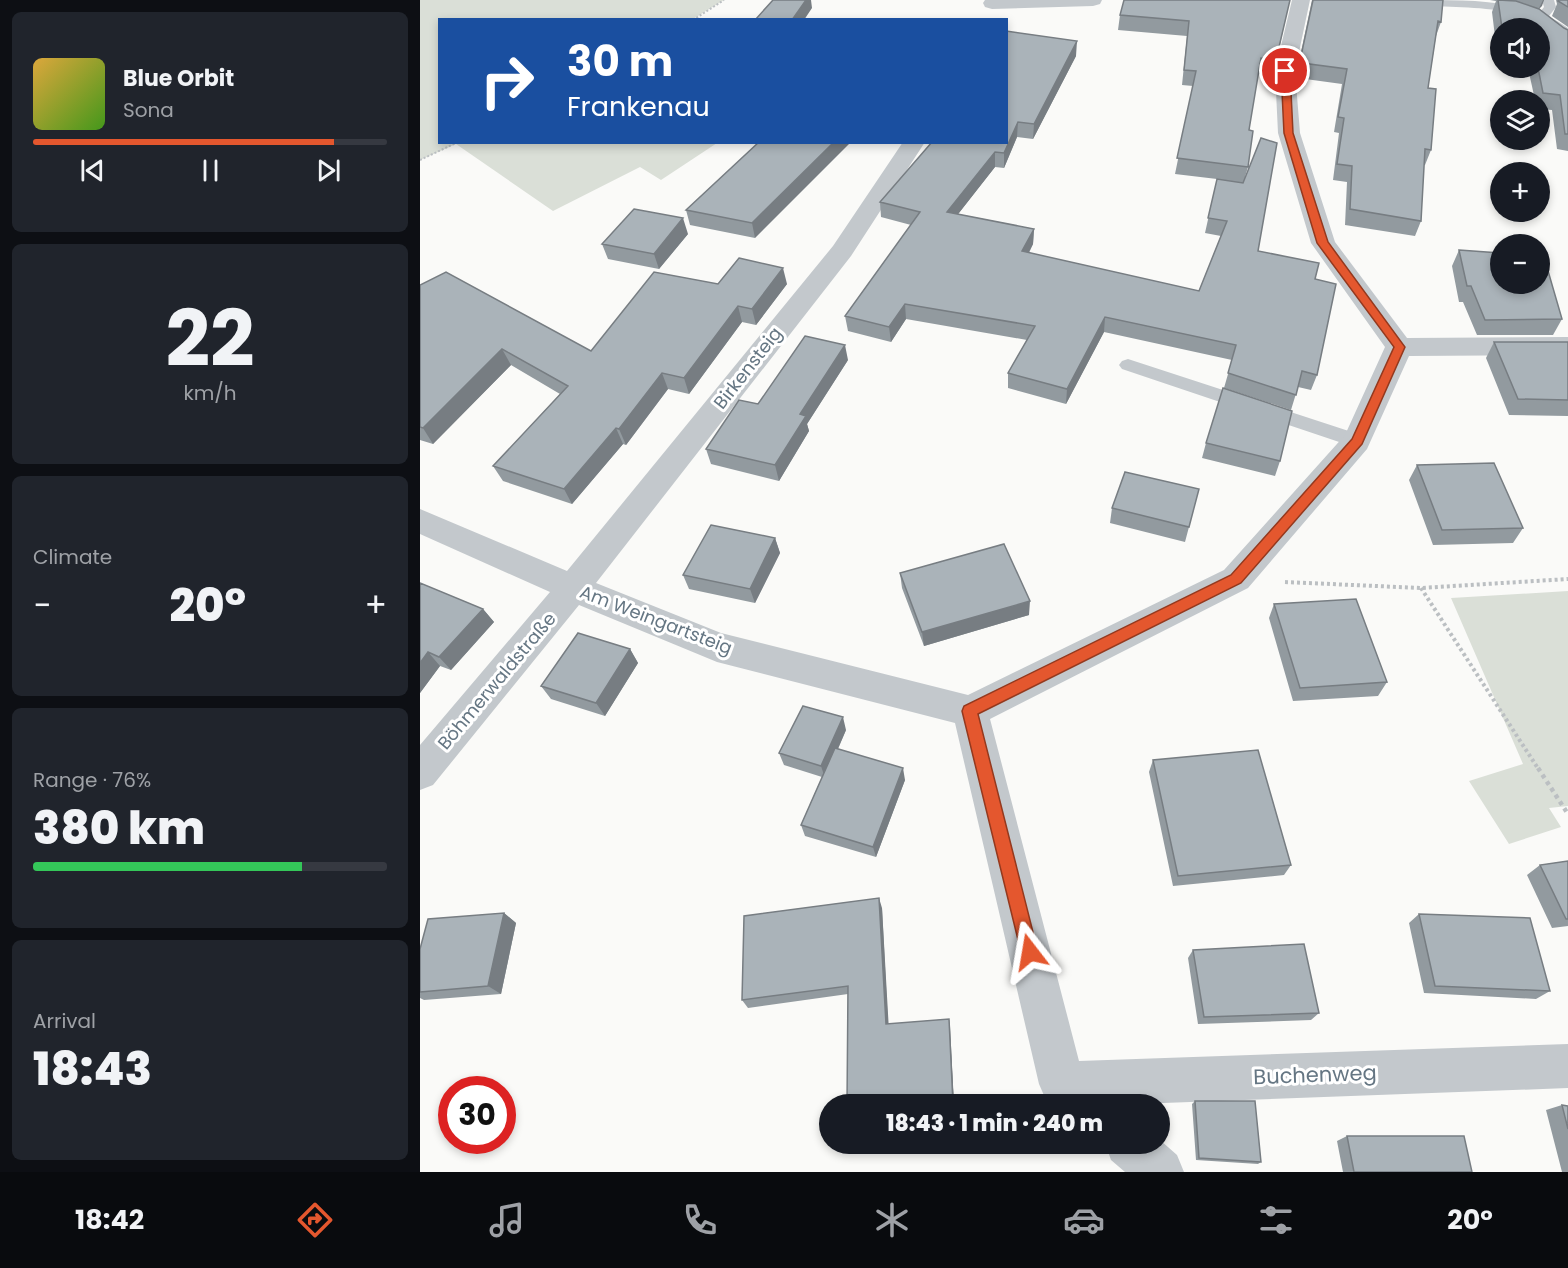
<!DOCTYPE html>
<meta charset="utf-8">
<style>
body{margin:0;font-family:Poppins,sans-serif;background:#20242c;color:#f1f3f6;height:100vh;display:flex;flex-direction:column;font-size:22px;white-space:nowrap}
*{box-sizing:border-box;margin:0}
p{font-size:20px;color:#9ea1a6}
.icon{flex:none;width:33px;height:33px;fill:none;stroke:currentColor;stroke-width:2;stroke-linecap:round;stroke-linejoin:round}
.map{position:relative;flex:1;overflow:hidden}
.details{display:flex;flex-direction:column;gap:12px;padding:12px;background:#0d0f14;width:420px}
.details>*{flex:none}
.top-card{position:absolute;left:18px;top:18px;width:570px;height:126px;border-radius:0px;box-shadow:0 3px 9px #0003;background:#1a4fa0;color:#fff;overflow:hidden}
.fabs{position:absolute;left:1070px;top:18px;display:grid;gap:12px}
.fabs a{display:grid;place-items:center;width:60px;height:60px;border-radius:50%;background:#171b24;box-shadow:0 3px 9px #0003;font-size:30px}
.speed{position:absolute;left:18px;top:1076px;display:flex;gap:12px;font-size:30px;font-weight:700;text-align:center}
.speed>*{display:grid;place-content:center;width:78px;height:78px;border-radius:50%;background:#171b24;box-shadow:0 3px 9px #0003;line-height:1}
.speed .limit{border:9px solid #d22;background:#fff;color:#111}
.pin{position:absolute;display:grid;place-items:center;width:51px;height:51px;color:#fff;margin:-26px;border:3px solid #fff;border-radius:50%;box-shadow:0 2px 6px #0007}
.me{position:absolute;width:66px;margin:-33px;rotate:346deg;stroke-linejoin:round;filter:drop-shadow(0 0 4px #0008)}
.turn{display:flex;align-items:center;gap:21px;height:126px;padding:0 30px;font-size:27px}
.turn .icon{width:78px;height:78px;stroke-width:2.5}
.turn b{display:block;font-size:42px;line-height:51px}
.big{font-size:45px;font-weight:800;line-height:1.1}
.details .card{flex:1;display:flex;flex-direction:column;justify-content:center;gap:9px;min-width:0;padding:0 21px;border-radius:9px;background:#20242c}
.details .dial{align-items:center;gap:0}
.dial b{font-size:78px;line-height:1}
.song{display:flex;align-items:center;gap:18px}
.cover{width:72px;height:72px;border-radius:9px;background:linear-gradient(135deg,hsl(40 70% 55%),hsl(100 70% 35%))}
.played{height:6px;border-radius:3px;background:linear-gradient(90deg,#e4572e 85%,#363941 85%)}
.keys{display:flex;justify-content:space-around;direction:ltr}
.heat{display:flex;justify-content:space-between;align-items:center;font-size:33px;direction:ltr}
.charge{height:9px;border-radius:4px;background:linear-gradient(90deg,#34c759 76%,#363941 0)}
.trip{position:absolute;left:399px;top:1094px;width:351px;height:60px;border-radius:30px;background:#171b24;box-shadow:0 3px 9px #0003;font-weight:800;line-height:60px;text-align:center}
.menu{display:flex;height:96px;justify-content:space-around;align-items:center;background:#090b0e;color:#9ea1a6}
.menu .icon{width:42px;height:42px}
.menu .selected{color:#e4572e}
.menu b{font-size:27px;color:#f1f3f6}
main{display:flex;flex:1;min-height:0}
.map>svg:first-child{display:block}
</style>
<main>
<section class="details">
<div class="card">
<div class="song"><i class="cover"></i><div><b>Blue Orbit</b><p>Sona</p></div></div>
<div class="played"></div>
<div class="keys"><svg class="icon" aria-label="previous" viewBox="0 0 24 24"><path d="M18 5L8 12l10 7zM5 5v14"/></svg><svg class="icon" aria-label="pause" viewBox="0 0 24 24"><path d="M8 5v14M16 5v14"/></svg><svg class="icon" aria-label="next" viewBox="0 0 24 24"><path d="M6 5l10 7-10 7zM19 5v14"/></svg></div>
</div>
<div class="card dial"><b>22</b><p>km/h</p></div>
<div class="card"><p>Climate</p>
<div class="heat"><a>−</a><b class="big">20°</b><a>+</a></div>
</div>
<div class="card"><p>Range · 76%</p><b class="big">380 km</b><div class="charge"></div></div>
<div class="card"><p>Arrival</p><b class="big">18:43</b></div>
</section>
<div class="map">
<svg width="1148" height="1172" viewBox="0 0 1148 1172">
<rect width="100%" height="100%" fill="#fafaf8"/>
<path fill="#dadfd7" d="M0,0H304L273,19L20,20V142L297,143L241,180L220,167L133,211L36,144L0,160Z
M1148,591V806L1129,808L1141,827L1089,844L1049,781L1103,764L1031,598Z"/>
<g fill="none" stroke-linecap="round" stroke-linejoin="round">
<path stroke="#bbbfc2" stroke-width="2" stroke-dasharray="2 2" stroke-linecap="butt" d="M273,20L304,0
M0,160L38,142"/>
<path stroke="#bbbfc2" stroke-width="4" stroke-dasharray="3 3" stroke-linecap="butt" d="M865,582L1001,588L1148,579
M1001,588L1119,770"/>
<path stroke="#bbbfc2" stroke-width="4.5" stroke-dasharray="4 4" stroke-linecap="butt" d="M1118,768L1148,814"/>
<path fill="#c3c8cc" fill-rule="evenodd" d="M1122,0H1134L1136,7L1126,20L1122,21L1116,17L1124,7Z
M708,359L944,436L946,441L944,446L937,448L702,369L699,365L702,361Z"/>
<path fill="#c3c8cc" fill-rule="evenodd" d="M565,0H682L680,4L673,6L572,9L565,7L563,3Z
M872,0H890L875,71L880,133L915,242L987,338L1148,337V355L989,356L947,449L828,588L570,719L659,1061L1148,1044V1088L716,1104H630L626,1100L619,1084L535,723L297,662L159,605L13,785L0,790V745L130,592L0,534V509L147,571L413,246L483,142H505L431,256L176,583L301,633L548,695L804,570L925,435L965,347L891,243L858,133L855,71Z
M1004,0C1052,0 1110,0 1148,28V45C1135,42 1126,28 1114,22C1084,6 1046,8 1013,6L1006,4Z
M740,1140L757,1155L764,1172H705L691,1160L685,1143H740Z"/>
</g>
<path fill="#929a9f" d="M870,0L853,75L838,74L829,130L828,167L825,177L838,251L895,279L897,375L891,390L878,387L871,410L804,388L812,360L684,332L646,404L588,388V373L607,340L486,319L471,342L428,331L425,316L491,225L461,217L460,202L586,142V31L656,56L613,139L597,137L584,168L575,167L538,214L614,229L613,244L609,253L779,291L801,236L785,233L797,179L755,174L773,86L762,85L767,36L698,30L700,15Z
M892,0H1023L1021,22L1016,36L1008,88L1011,150L1005,165H1004L1001,221L995,236L925,225L927,182L913,180L919,133L914,132L922,84L878,78L877,71Z
M1070,0H1124L1119,9L1144,28L1148,30V151L1137,149L1132,110L1119,109V100H1115L1108,68H1119V28H1080V53H1077L1072,12L1076,1Z
M1136,0H1148V27L1132,16L1137,4Z
M339,142L335,238L270,225L266,210Z
M268,234L239,269L188,259L182,244Z
M1039,250L1142,319L1133,335H1057L1043,302H1039L1032,266Z
M298,284H367L336,325L322,322L269,394L248,389L206,445L203,444L152,504L83,481L73,466L140,394L91,365L13,444L0,440V285L171,351Z
M1074,342H1148V416L1089,415L1066,358Z
M428,360L387,424L389,431L359,481L291,464L286,449L338,404Z
M786,443L860,461L855,476L782,458Z
M997,465L1103,528L1093,543L1013,545L989,480Z
M779,489L765,542L690,523L692,508Z
M355,538L360,553L335,603L269,589L263,575Z
M480,573L609,615L504,646L482,588Z
M0,583L63,609L74,622L31,670L20,666L0,693Z
M854,604L967,682L958,696L873,701L849,618Z
M210,649L218,663L185,716L131,699L121,686Z
M426,730L418,749L485,780L456,857L385,836L381,825L402,777L364,765L359,753Z
M733,760L871,865L864,875L753,886L729,772Z
M1148,861V926L1132,928L1107,875L1120,865Z
M462,908L468,1024L529,1019L534,1104L428,994L328,1008L322,1000Z
M84,913L96,923L81,994L4,1000L0,998V949Z
M999,914L1130,991L1116,999L1004,993L989,923Z
M773,950L899,1013L891,1020L778,1024L768,958Z
M775,1101L841,1162L838,1164L776,1160L772,1104Z
M1142,1105L1148,1106V1172H1142L1126,1110Z
M927,1136L1052,1172H923L917,1141Z"/>
<path fill="#777d82" d="M386,0H391L392,8L384,20H372Z
M1123,0H1124L1122,6L1118,10Z
M657,41L656,56L613,139L614,124Z
M598,122L597,137L584,168V153Z
M414,142H431L335,238L332,223Z
M575,152V167L528,227L527,212Z
M263,218L268,234L239,269L234,254Z
M614,229L613,244L601,267L602,251Z
M363,268L367,284L336,325L332,309Z
M485,304L486,319L471,342L469,327Z
M318,306L322,322L269,394L264,378Z
M685,317L684,332L646,404L647,389Z
M425,345L428,360L387,424L389,431L359,481L355,465L380,414Z
M82,349L91,365L13,444L3,428Z
M242,373L248,389L206,445L199,429Z
M196,428L203,444L152,504L144,489Z
M355,538L360,553L335,603L330,589Z
M610,601L609,615L504,646L502,632Z
M63,609L74,622L31,670L19,657Z
M210,649L218,663L185,716L176,703Z
M8,652L20,666L0,693V663Z
M423,717L426,730L405,778L401,766Z
M483,768L485,780L456,857L453,847Z
M459,898L462,908L469,1031L466,1024Z
M84,913L96,923L81,994L68,986Z
M529,1019L530,1026L534,1104H533Z"/>
<path fill="#aab3b9" stroke="#777d82" stroke-width="1.5" d="M353,0H386L372,20H335Z
M704,0H870L856,60L841,58L829,130L833,131L828,167L757,158L776,71L764,70L769,21L700,15Z
M893,0H1023L1021,22L1018,21L1008,88L1016,89L1011,150L1005,149L1001,221L930,209L932,166L917,164L924,118L918,117L927,69L882,63L881,56Z
M1078,0L1096,1L1119,9L1144,28L1148,30V134H1145L1140,95L1123,93L1118,68H1119V28H1082Z
M1139,0H1148V7L1138,1Z
M586,31L657,41L614,124L598,122L584,153L575,152L527,212L614,229L602,251L779,291L807,221L788,218L797,179L823,183L841,138L857,143L838,251L899,263L895,279L916,284L897,375L882,371L876,395L808,373L816,345L685,317L647,389L588,373L615,326L485,304L469,327L425,316L500,212L460,202L512,142H586Z
M339,142H414L332,223L266,210Z
M214,209L263,218L234,254L182,244Z
M1039,250L1080,253V284H1119V257H1124L1142,319L1065,320L1051,286H1047Z
M319,258L363,268L332,309L318,306L264,378L242,373L199,429L196,428L144,489L73,466L148,386L82,349L3,428L0,427V285L26,272L171,351L234,272L298,284Z
M385,336L425,345L380,414L386,416L355,465L286,449L319,400L338,404Z
M1074,342H1148V400L1098,399Z
M803,388L872,411L860,461L786,443Z
M1074,463L1103,528L1022,530L997,465Z
M705,472L779,489L769,527L692,508Z
M291,525L355,538L330,589L263,575Z
M584,544L610,601L502,632L480,573Z
M0,583L63,609L19,657L8,652L0,663Z
M936,599L967,682L880,688L854,604Z
M158,633L210,649L176,703L121,686Z
M383,706L423,717L401,766L359,753Z
M415,748L483,768L453,847L381,825Z
M838,750L871,865L758,876L733,760Z
M1148,861V919H1146L1120,865Z
M459,898L466,1024L529,1019L533,1104H427L428,986L322,1000L324,916Z
M84,913L68,986L0,992V949L8,919Z
M999,914L1110,918L1130,991L1015,986Z
M884,944L899,1013L784,1017L773,950Z
M775,1101H835L841,1162L779,1158Z
M1142,1105L1148,1106V1129Z
M927,1136H1044L1052,1172H934Z"/>
<path fill="#e4572e" stroke="#94391e" stroke-width="1.5" d="M865,69L870,71L873,133L908,242L985,347L942,444L821,583L558,714L618,952L616,959L610,961L603,959L601,952L542,711L544,706L811,575L932,439L974,347L897,243L864,133L861,71Z"/>
<g text-anchor="middle" stroke-width="6" stroke-linejoin="round" paint-order="stroke">
<g font-size="18" fill="#657683" stroke="#fff">
<text transform="translate(328 368) rotate(-52)" y="6">Birkensteig</text>
<text transform="translate(236 620) rotate(21)" y="6">Am Weingartsteig</text>
<text transform="translate(77 681) rotate(-50)" y="6">Böhmerwaldstraße</text>
</g>
<g font-size="21" fill="#657683" stroke="#fff">
<text transform="translate(895 1075) rotate(-2)" y="7">Buchenweg</text>
</g>
</g>
</svg>
<div class="fabs">
<a><svg class="icon" aria-label="sound" viewBox="0 0 24 24"><path d="M4 9h4l5-4v14l-5-4H4zM17 9q2 3 0 6"/></svg></a>
<a><svg class="icon" aria-label="layers" viewBox="0 0 24 24"><path d="M12 4l9 5-9 5-9-5zM3 14l9 5 9-5"/></svg></a>
<a>+</a>
<a>−</a>
</div>
<div class="speed"><div class="limit">30</div></div>
<div class="pin" style="left:865px;top:71px;background:#d93025"><svg class="icon" aria-label="arrive" viewBox="0 0 24 24"><path d="M6 21V4h12l-3 4 3 4H6"/></svg></div>
<svg class="me" style="left:610px;top:952px" viewBox="-20 -20 40 40"><path d="M0-17L14 15 0 8-14 15z" fill="#e4572e" stroke="#fff" stroke-width="4"/></svg>
<div class="trip">18:43 · 1 min · 240 m</div>
<div class="top-card">
<div class="turn"><svg class="icon" aria-label="right" viewBox="0 0 24 24"><path d="M7 20v-9h11M14 6l5 5-5 5"/></svg><div><b>30 m</b>Frankenau</div></div>
</div>
</div>
</main>
<nav class="menu">
<b>18:42</b>
<svg class="icon selected" aria-label="directions" viewBox="0 0 24 24"><path d="M12 3l9 9-9 9-9-9zM9 14v-3h6M13 9l2 2-2 2"/></svg>
<svg class="icon" aria-label="music" viewBox="0 0 24 24"><path d="M9 18V5l10-2v13"/><circle cx="6" cy="18" r="3"/><circle cx="16" cy="16" r="3"/></svg>
<svg class="icon" aria-label="phone" viewBox="0 0 24 24"><path d="M5 4h4l2 5-3 2q2 4 5 5l2-3 5 2v4C11 20 4 13 5 4z"/></svg>
<svg class="icon" aria-label="climate" viewBox="0 0 24 24"><path d="M12 3v18M4 7l16 10M4 17L20 7"/></svg>
<svg class="icon" aria-label="car" viewBox="0 0 24 24"><path d="M5 17H2v-5l4-1 3-4h7l3 4 3 1v5h-3M9 17h6M6 11h13"/><circle cx="7" cy="17" r="2"/><circle cx="17" cy="17" r="2"/></svg>
<svg class="icon" aria-label="filters" viewBox="0 0 24 24"><path d="M4 7h16M4 17h16"/><circle cx="9" cy="7" r="2"/><circle cx="15" cy="17" r="2"/></svg>
<b>20°</b>
</nav>
